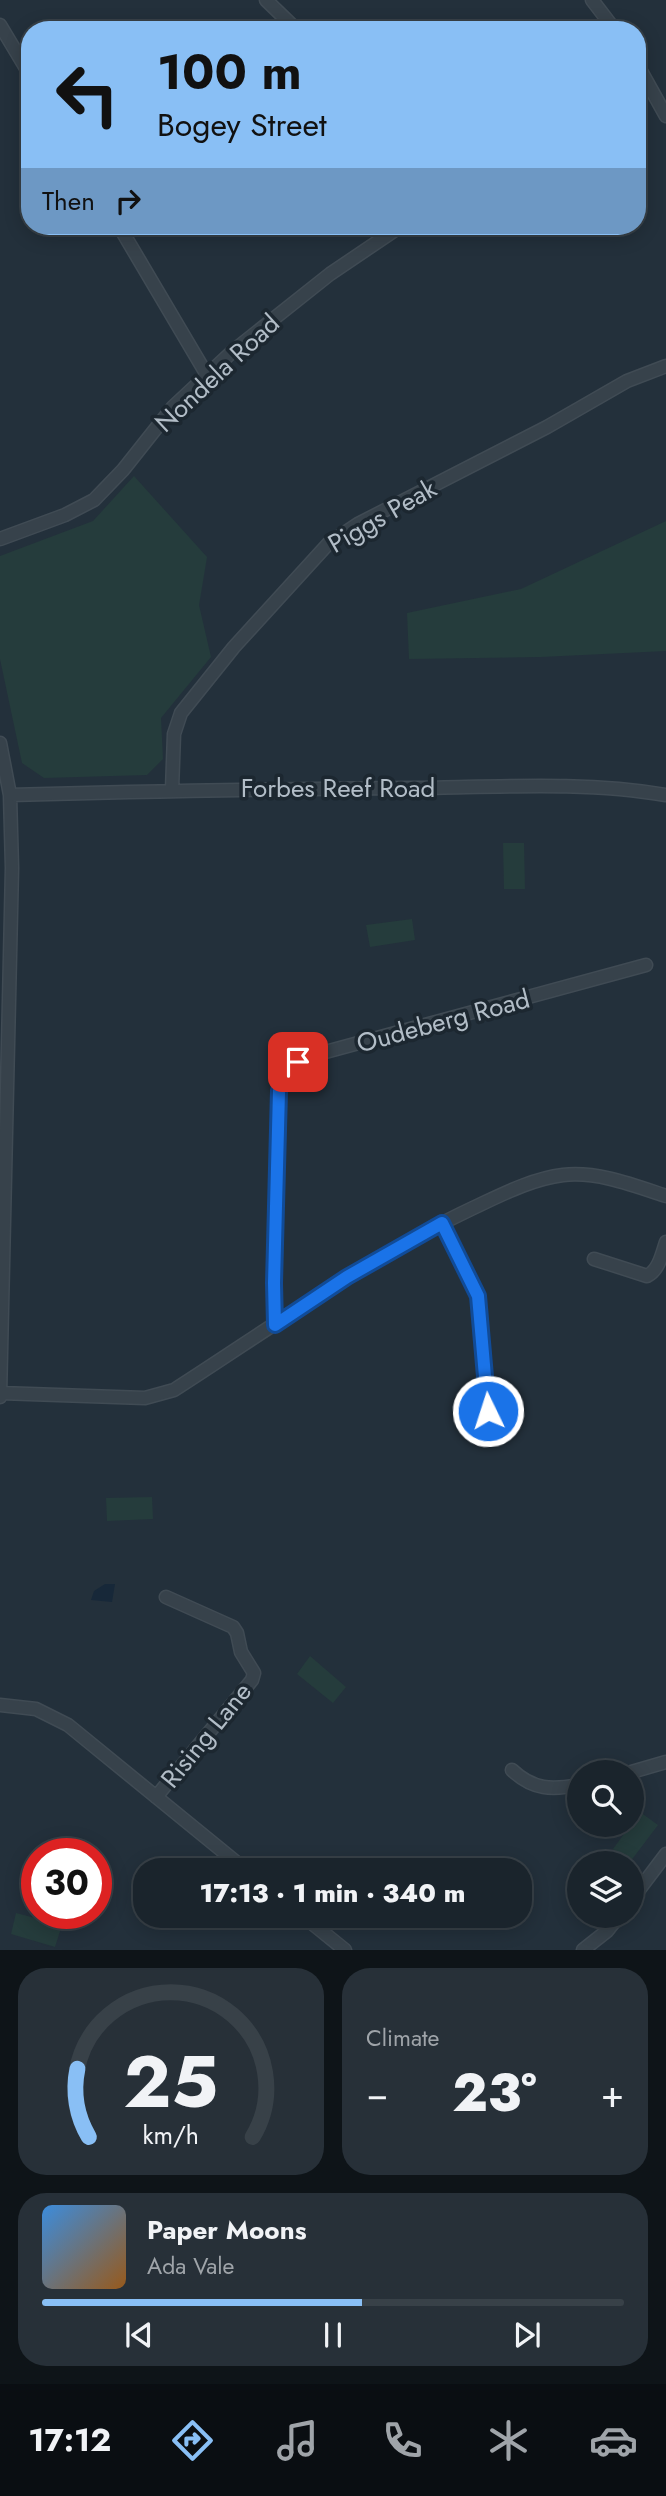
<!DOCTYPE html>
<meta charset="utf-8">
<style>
body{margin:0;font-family:Jost,sans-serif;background:#273038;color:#f1f3f6;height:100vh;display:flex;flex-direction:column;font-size:26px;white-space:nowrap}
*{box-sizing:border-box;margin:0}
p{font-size:23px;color:#9fa4a9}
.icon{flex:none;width:38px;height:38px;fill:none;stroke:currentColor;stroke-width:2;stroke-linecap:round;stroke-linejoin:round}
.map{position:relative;height:1950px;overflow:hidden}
.drawer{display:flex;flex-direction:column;gap:18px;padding:18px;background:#0e1418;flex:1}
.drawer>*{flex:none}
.hud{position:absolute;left:21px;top:21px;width:625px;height:214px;border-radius:28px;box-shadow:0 4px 18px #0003,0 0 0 2px #384148;background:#89bff5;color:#111;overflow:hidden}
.fabs{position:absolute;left:567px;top:1760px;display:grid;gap:14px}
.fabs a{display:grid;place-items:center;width:77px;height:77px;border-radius:50%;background:#1a242c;box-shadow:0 4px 18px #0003,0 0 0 2px #384148;font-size:35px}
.speed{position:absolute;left:21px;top:1838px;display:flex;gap:14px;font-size:35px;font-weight:700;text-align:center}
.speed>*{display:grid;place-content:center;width:91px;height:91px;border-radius:50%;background:#1a242c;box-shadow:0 4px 18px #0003,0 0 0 2px #384148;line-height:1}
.speed .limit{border:10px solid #d22;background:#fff;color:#111}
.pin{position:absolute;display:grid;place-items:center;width:60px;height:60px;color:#fff;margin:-30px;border-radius:14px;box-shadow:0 4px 10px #0006}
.me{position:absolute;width:77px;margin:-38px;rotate:356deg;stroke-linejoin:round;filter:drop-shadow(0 0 5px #0008)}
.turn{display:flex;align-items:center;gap:24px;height:147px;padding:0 21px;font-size:32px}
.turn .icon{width:91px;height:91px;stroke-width:2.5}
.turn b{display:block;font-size:49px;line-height:60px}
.then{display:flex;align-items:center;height:66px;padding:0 21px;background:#0003;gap:14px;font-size:26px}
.big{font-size:52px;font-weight:800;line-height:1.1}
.drawer .card{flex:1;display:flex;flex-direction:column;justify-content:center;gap:10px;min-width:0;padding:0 24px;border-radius:28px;background:#273038}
.drawer .dial{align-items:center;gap:0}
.dial svg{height:182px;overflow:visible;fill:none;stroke:#384148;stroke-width:7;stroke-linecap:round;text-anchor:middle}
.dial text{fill:#f1f3f6;stroke:none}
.song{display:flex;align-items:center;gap:21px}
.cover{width:84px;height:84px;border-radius:10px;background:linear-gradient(135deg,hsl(210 70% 55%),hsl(30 70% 35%))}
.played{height:7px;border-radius:4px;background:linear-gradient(90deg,#89bff5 55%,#384148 55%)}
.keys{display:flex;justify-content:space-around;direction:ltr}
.heat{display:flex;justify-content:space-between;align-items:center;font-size:38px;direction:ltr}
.drawer .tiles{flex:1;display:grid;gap:18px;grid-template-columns:1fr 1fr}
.card:last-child{grid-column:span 2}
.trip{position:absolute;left:133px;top:1858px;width:399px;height:70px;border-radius:28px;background:#1a242c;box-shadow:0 4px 18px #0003,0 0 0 2px #384148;font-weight:800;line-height:70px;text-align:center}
.menu{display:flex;height:112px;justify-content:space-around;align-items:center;background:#0a0e12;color:#9fa4a9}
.menu .icon{width:49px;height:49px}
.menu .selected{color:#89bff5}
.menu b{font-size:32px;color:#f1f3f6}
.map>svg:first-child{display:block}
</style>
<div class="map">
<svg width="666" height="1950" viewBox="0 0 666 1950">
<rect width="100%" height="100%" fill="#23303b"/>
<path fill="#253c3c" d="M134,476L207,557L199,605L211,657L161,718L163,759L147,775L44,778L22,763L0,659V556L93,521Z
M666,521V651L541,657L409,659L407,613L521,589Z
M503,843H524L525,889H504Z
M412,919L415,940L370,947L366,925Z
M152,1497L153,1519L107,1521L106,1498Z
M310,1656L346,1687L333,1703L297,1674Z
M640,1812L658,1825L630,1862L613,1849Z
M16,1913L62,1925L55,1947L11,1934Z"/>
<path fill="#172839" d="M105,1584H115L112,1602L91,1600L94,1591Z"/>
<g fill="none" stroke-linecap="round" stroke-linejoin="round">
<g stroke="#404b54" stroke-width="15">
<path id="minor" d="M266,0L297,30
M592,0L615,30
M0,25L30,75
M637,64L666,116
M119,226L207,375
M0,539L65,515L94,500L123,470L173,407L233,351L330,274L401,226
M0,743L10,795L12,868L0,1397
M172,790L174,734L181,713L234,647L328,544L358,524L547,427L627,381L666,366
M10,795C146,791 281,789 417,788C499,787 585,781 666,795
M442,1223L478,1296L488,1411
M594,1259L647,1276C659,1270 662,1254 666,1242
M275,1325L274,1283L279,1092C285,1069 297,1063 318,1054L646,965
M0,1393L145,1398L174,1390C272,1327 367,1258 473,1208C501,1195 531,1179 563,1175C597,1171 633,1185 666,1196
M0,1705L36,1709L68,1725L247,1871
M512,1770C533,1790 552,1790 579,1785
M628,1773L666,1762
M156,1797L252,1680L254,1673L241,1652L237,1633L233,1627L166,1597
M632,1899L666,1854
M303,1916L345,1950
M583,1950L607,1931L619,1916"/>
</g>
<use href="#minor" stroke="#37424b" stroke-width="12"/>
</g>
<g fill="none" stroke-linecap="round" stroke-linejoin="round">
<g stroke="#114b97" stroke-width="18">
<path id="route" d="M298,1062L283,1077L279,1091L274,1283L275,1325L347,1277L442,1223L478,1296L488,1411"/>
</g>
<use href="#route" stroke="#1a73e8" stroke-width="12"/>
</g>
<g text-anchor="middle" stroke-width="7" stroke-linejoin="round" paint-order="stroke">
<g font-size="26" fill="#b2bdc7" stroke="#1c2730">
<text transform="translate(217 373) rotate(-43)" y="9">Nondela Road</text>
<text transform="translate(382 516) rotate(-30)" y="9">Piggs Peak</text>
<text x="338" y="797">Forbes Reef Road</text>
<text transform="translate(443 1021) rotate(-15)" y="9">Oudeberg Road</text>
<text transform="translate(206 1735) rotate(-51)" y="9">Rising Lane</text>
</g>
</g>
</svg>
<div class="fabs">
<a><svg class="icon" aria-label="search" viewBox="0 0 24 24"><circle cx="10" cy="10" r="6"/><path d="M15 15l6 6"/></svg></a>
<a><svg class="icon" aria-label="layers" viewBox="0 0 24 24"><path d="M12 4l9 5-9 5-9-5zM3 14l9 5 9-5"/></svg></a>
</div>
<div class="speed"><div class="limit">30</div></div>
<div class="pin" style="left:298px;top:1062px;background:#d93025"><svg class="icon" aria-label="arrive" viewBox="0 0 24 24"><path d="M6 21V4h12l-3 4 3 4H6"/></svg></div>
<svg class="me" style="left:488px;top:1411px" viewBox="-20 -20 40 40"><circle r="17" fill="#1a73e8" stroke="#fff" stroke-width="3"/><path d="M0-11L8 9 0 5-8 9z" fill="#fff"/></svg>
<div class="trip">17:13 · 1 min · 340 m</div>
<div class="hud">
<div class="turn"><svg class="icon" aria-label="left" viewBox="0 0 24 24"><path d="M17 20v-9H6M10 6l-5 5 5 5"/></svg><div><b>100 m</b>Bogey Street</div></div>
<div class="then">Then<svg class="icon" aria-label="right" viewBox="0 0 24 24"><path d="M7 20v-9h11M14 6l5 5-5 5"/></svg></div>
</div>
</div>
<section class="drawer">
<div class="tiles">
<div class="card dial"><svg viewBox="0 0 100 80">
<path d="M14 69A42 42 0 1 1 86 69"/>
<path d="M14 69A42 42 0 0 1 9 39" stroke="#89bff5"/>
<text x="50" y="56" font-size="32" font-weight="700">25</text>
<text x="50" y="72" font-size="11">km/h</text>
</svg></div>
<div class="card"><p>Climate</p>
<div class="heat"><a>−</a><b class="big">23°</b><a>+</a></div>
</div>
<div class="card">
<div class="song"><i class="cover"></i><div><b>Paper Moons</b><p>Ada Vale</p></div></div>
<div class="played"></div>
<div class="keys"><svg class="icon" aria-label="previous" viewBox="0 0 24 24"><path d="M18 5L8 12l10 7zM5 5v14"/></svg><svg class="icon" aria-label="pause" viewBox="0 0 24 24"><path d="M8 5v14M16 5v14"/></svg><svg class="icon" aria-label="next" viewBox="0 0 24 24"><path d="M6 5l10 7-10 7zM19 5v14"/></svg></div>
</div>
</div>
</section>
<nav class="menu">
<b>17:12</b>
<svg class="icon selected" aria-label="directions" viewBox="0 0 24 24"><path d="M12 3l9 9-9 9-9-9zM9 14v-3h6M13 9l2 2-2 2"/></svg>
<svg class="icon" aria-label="music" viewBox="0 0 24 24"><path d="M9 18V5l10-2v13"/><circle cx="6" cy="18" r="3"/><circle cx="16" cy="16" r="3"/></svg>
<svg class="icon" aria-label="phone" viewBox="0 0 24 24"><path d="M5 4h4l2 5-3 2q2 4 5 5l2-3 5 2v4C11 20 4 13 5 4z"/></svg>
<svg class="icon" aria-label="climate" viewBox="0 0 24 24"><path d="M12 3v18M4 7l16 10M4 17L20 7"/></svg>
<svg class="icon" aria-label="car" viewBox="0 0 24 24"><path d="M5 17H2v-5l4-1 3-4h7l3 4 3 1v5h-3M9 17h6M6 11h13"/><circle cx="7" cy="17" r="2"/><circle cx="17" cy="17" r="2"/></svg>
</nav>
